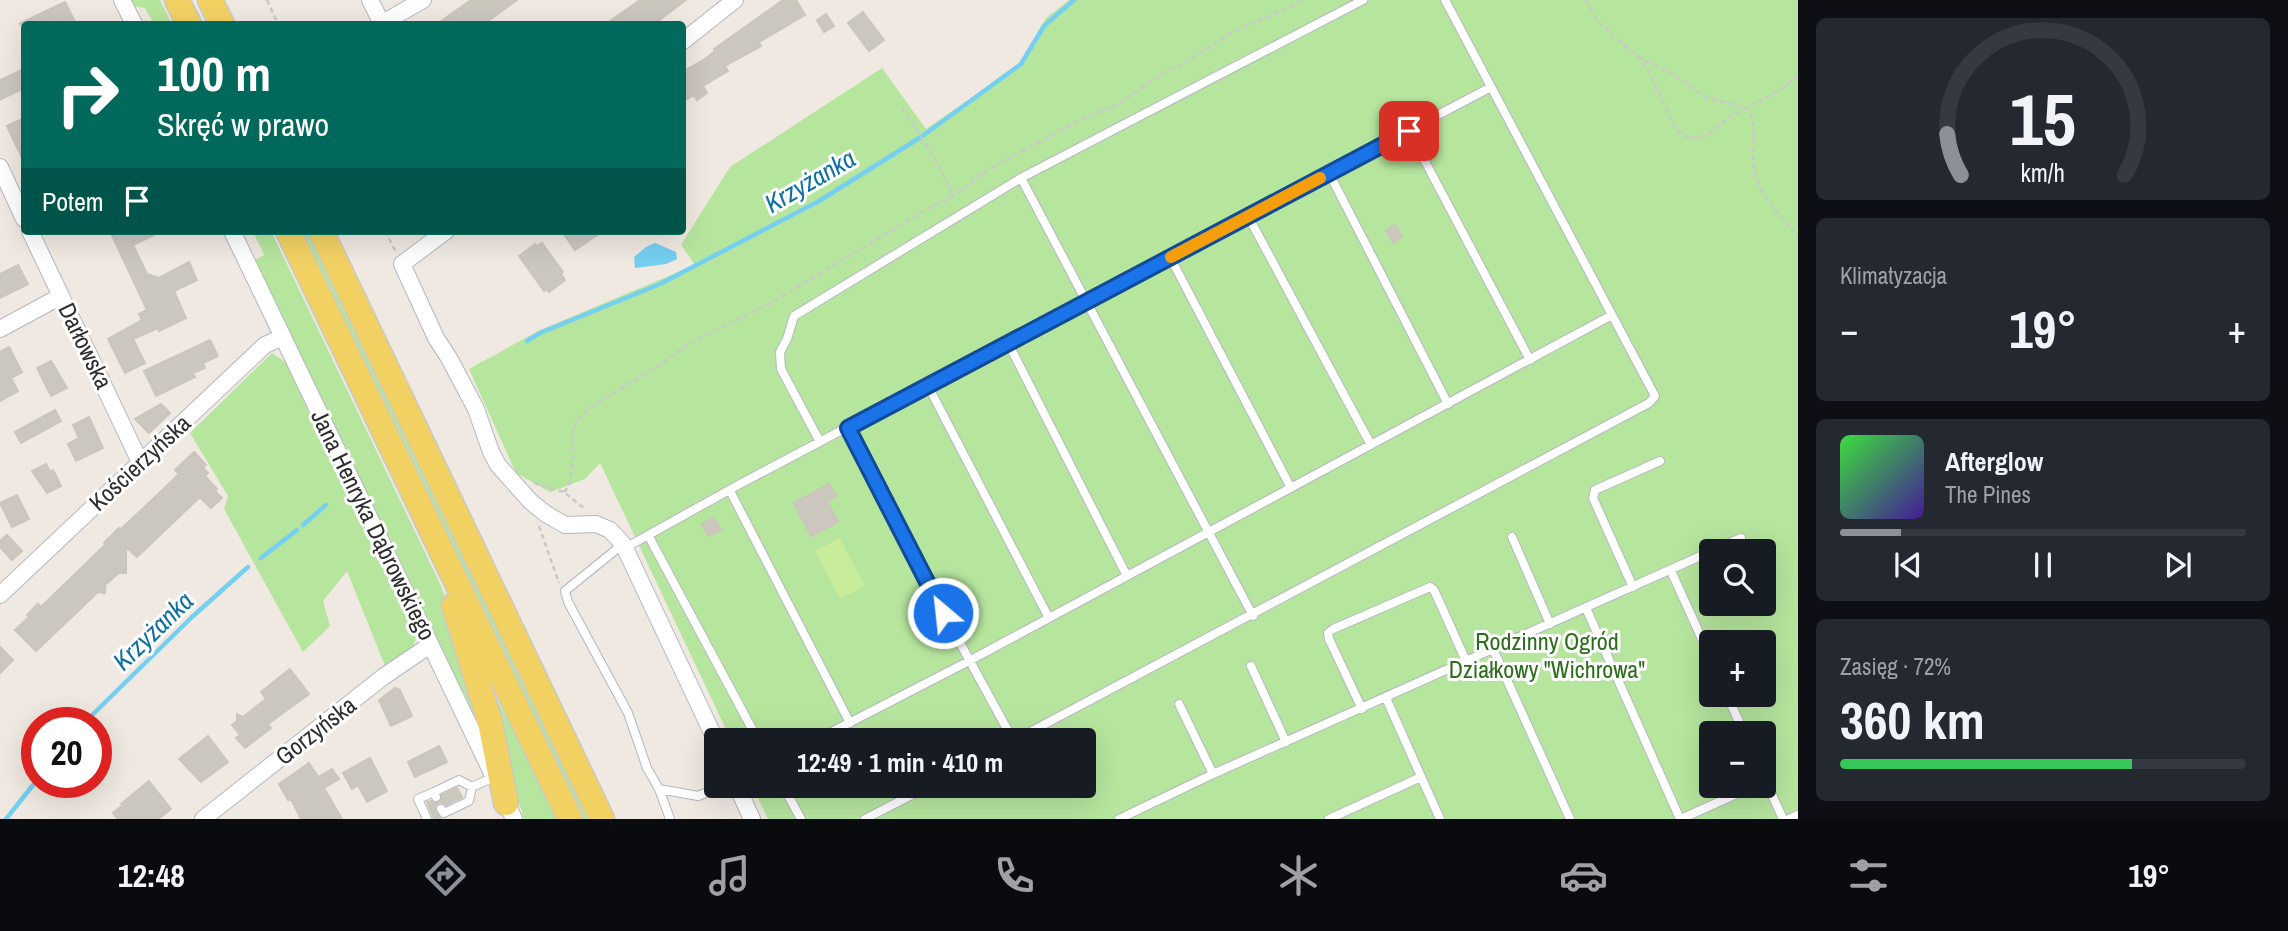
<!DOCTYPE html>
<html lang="pl">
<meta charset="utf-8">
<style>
body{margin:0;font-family:"Archivo Narrow",sans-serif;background:#242831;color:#f1f3f6;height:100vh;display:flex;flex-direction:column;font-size:26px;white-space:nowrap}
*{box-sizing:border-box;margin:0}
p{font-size:23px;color:#9ea1a6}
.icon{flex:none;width:38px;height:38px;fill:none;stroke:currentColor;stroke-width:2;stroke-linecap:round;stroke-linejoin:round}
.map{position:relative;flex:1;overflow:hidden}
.details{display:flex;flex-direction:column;gap:18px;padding:18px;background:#0d0f14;width:490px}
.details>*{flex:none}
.banner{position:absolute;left:21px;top:21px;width:665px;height:214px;border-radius:7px;box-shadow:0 7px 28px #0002;background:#00695c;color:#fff;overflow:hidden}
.buttons{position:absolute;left:1699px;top:539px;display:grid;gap:14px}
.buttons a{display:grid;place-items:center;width:77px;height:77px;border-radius:7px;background:#171b24;box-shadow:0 7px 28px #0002;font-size:35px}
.speed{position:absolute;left:21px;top:707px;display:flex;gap:14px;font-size:35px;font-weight:700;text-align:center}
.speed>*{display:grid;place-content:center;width:91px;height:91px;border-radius:50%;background:#171b24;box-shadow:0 7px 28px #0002;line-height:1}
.speed .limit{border:10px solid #d22;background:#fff;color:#111}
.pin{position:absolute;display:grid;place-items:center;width:60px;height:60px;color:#fff;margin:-30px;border-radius:14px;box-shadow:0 4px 10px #0006}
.me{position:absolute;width:77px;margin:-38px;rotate:332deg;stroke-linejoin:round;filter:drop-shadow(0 0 5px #0008)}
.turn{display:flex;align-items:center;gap:24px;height:147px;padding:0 21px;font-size:32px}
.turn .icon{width:91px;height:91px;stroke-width:2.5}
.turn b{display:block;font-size:49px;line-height:60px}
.then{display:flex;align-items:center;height:66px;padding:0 21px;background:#0003;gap:14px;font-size:26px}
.big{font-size:52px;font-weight:700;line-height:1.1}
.details .card{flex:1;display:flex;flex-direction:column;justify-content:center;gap:10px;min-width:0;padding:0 24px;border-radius:10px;background:#242831}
.details .dial{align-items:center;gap:0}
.dial svg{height:182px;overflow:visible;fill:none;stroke:#363941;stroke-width:7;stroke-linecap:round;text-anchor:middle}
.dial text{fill:#f1f3f6;stroke:none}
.song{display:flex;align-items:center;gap:21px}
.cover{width:84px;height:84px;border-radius:10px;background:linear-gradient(135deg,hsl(120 70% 55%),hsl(260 70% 35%))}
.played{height:7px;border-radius:4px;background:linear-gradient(90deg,#8c9099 15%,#363941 15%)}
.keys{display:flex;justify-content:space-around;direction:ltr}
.heat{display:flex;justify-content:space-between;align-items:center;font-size:38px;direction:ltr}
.charge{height:10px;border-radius:5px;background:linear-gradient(90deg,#34c759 72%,#363941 0)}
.trip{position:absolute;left:704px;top:728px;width:392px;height:70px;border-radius:7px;background:#171b24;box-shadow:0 7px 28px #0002;font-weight:700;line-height:70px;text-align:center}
.dock{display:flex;height:112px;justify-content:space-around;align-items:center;background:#090b0e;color:#9ea1a6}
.dock .icon{width:49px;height:49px}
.dock .current{color:#8c9099}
.dock b{font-size:32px;color:#f1f3f6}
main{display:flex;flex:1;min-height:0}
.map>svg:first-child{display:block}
</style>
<main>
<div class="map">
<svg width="1798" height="819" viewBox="0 0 1798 819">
<rect width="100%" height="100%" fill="#efe9e1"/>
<path fill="#b6e59e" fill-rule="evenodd" d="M130,0H160L172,24H154L145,8L133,6Z
M1069,0H1798V819H768L752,786H1083V740H731L600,463L585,479L550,492L516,473L469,369L540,330L695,265L681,245L730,167L882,68L926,129L1020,65L1046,18ZM1712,551H1764V604H1712ZM1712,642H1764V695H1712ZM1712,733H1764V786H1712Z
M253,231H271L441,586L455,624L489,747L255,260L264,255Z
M298,231H312L593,819H579Z
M272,353L287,363L325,450L416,635C415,653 399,658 385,666L347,571L323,601L330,626L303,652L224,509L228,496L190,433Z
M495,698L497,700L561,819H524L513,782Z"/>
<path fill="#c9ec9a" d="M840,538L865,586L840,599L815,551Z"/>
<path fill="#75cff0" d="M655,243L676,252L677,259L666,264L635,268L634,257L646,247Z"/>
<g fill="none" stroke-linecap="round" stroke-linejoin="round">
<path stroke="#75cff0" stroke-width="4.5" d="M527,341L540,333L660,284L819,201L921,137L1021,64L1044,26L1074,0
M303,525L326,505
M261,558L297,530
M84,723L192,617L248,567
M6,819L37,780"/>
</g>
<path fill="#cbc7bf" stroke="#cbc5ba" stroke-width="2" d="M471,0H517L484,24H437Z
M640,0H686L654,24H606Z
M783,0H796L805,15L759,42L761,46L725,66L728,71L703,86L707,93L697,100L694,95L682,102V72L705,59L715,51L714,49Z
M65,2L76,24H19Z
M863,12L884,40L869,51L848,23Z
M826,14L834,26L824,32L817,20Z
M24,69V88L0,100V80Z
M24,118V162L7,126Z
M1395,225L1402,237L1393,243L1386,230Z
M110,231H162L133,245L147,274L159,278L189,262L197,280L174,291L186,318L159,331L158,328L133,339L145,363L125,373L108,339L142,320L139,314L147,310Z
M562,231H603L575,250Z
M542,243L563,272L561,274L565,280L549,292L547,289L544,291L519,256L535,244L537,246Z
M18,265L28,284L0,298V274Z
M210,340L218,356L203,363L205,368L193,373L195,377L156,396L144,371Z
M9,347L22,372L11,378L18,391L0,401V352Z
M51,361L67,388L51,396L37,368Z
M161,404L170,413L149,433L135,419Z
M55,410L61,421L21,443L15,432Z
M89,417L103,448L76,461L68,444L79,438L73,425Z
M194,452L206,465L203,468L208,473L205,476L217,489L215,491L222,498L211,508L200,497L137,557L126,547V573H119L105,585V593L98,592L36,651L15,630L29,617L27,615L38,604L41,607L105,545L104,543L119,528L121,529L153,499L179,474L175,470Z
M46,464L50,472L53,470L61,486L47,493L32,471Z
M829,484L836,496L827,501L838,522L811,536L794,503Z
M17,495L29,519L12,527L0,503Z
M714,518L721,530L708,536L702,524Z
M7,535L22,551L12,560L0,547V541Z
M0,647L13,660L0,673Z
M290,669L309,694L268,724L271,728L245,748L236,738L240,735L232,725L237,721V714L243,717L266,699L261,692Z
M395,688L400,690L412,716L391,726L379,700Z
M208,736L228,762L201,782L179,759Z
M439,746L447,762L415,777L408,762Z
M370,758L387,791L367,802L358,785L352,789L343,773Z
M309,763L318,777L332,769L339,779L324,788L342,819H301L291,799L288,800L279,784Z
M149,781L171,809L158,819H118L113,813L123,805L121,804Z
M457,788L462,797L446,805L441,802L437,804L435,810L441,819H434L427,802L431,801L439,803L442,795Z"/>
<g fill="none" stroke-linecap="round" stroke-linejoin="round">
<g stroke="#b4b7c1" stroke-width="10">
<path id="lane" d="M1409,131L1530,360
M1329,173L1448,404
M1021,178L1253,616
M1248,216L1371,445
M1170,257L1291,488
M1008,343L1127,576
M928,386L1049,618
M848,428L917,564L1013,740
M820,442L781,369L780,352L787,339L794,316L1021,178L1363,0
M730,491L850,723
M648,535L758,740
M1512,537L1550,624
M623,544L565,591L568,602L628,713L647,768L659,789L670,819
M625,548L740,484L1491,87
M1671,571L1712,661
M1633,587L1593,498L1595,490L1660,461
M1586,608L1680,819
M1493,649L1570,819
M1251,666L1286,742
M1727,695L1744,733
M1386,698L1440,819
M1179,704L1213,774
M1362,709L1329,639L1328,633L1333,629L1430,587L1434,590L1466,661
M816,740L969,661L1612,315
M1015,740L1649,403L1655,396L1445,0
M1764,777L1783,819
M783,786L801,819
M472,787L494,777
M659,789L698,796L723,786
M436,797L434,792L459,780L472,787L469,801L444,813L441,809
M427,819L418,799L434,792
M865,819L929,786
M1119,819L1213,774L1741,538
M1329,819L1421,777
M1681,819L1754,786
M1789,819L1798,815"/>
</g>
<g stroke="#b4b7c1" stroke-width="18">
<path id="street" d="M122,0L134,24
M370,0L382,24
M381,24L423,0
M682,42L735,0
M0,167L24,219
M30,231L140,462
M232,231L493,775
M446,231L402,264L436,338L449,358L476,409L491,452L498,465L530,501L546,514L565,525L596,524L610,530L623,544L716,741
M0,329L61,296
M0,595L265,345L283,337
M737,786L752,819
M503,795L514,819
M203,819L383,677L430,645"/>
</g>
<g stroke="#c9c9c9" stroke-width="27">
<path id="primary" d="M177,0L189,24
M210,0L222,24
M288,231L570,819
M321,231L602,819
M454,606L490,722L506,803"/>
</g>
<path stroke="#c9c9c9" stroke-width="2.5" stroke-dasharray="5 3.5" stroke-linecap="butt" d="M267,0L278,24
M1586,0L1599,23L1638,57L1647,69L1676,129C1682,135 1687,138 1696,138C1712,136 1720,122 1733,115C1754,103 1782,93 1798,74
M1638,57L1673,74L1704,96L1748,109C1760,129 1749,152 1755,174C1762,200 1783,217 1798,238
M902,108C921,136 939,163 952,194
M385,231L396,252
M534,483L564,492L586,510
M564,492L569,486L573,458V431L577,420L591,407L663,363L690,343L767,305L934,205C949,201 968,186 980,174L1088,116L1117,105L1163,73L1184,63L1233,32L1305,0
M539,526L559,583"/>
<use href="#lane" stroke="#fff" stroke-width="8"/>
<use href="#street" stroke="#fff" stroke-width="16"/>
<use href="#primary" stroke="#f2d163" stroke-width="24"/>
</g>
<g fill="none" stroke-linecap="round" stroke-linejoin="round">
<g stroke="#114b97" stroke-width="18">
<path id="route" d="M943,613L848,428L1409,131"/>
</g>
<use href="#route" stroke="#1a73e8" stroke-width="12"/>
<path stroke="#f59e0b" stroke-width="12" d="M1171,257L1320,178"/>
</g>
<g text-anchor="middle" stroke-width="6" stroke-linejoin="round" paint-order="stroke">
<g font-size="24" fill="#2e2e2e" stroke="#fff">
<text transform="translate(85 346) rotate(64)" y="8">Darłowska</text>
<text transform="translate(140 463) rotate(-43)" y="8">Kościerzyńska</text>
<text transform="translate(373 525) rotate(64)" y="8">Jana Henryka Dąbrowskiego</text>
<text transform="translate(316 731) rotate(-38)" y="8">Gorzyńska</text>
</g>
<g font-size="24" fill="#2c6e1b" stroke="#fff">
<text x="1547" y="650">Rodzinny Ogród<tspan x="1547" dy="28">Działkowy "Wichrowa"</tspan></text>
</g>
<g font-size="26" font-style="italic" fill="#0d6fa3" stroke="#fff">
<text transform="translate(810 181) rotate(-30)" y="9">Krzyżanka</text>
<text transform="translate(153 631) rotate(-44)" y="9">Krzyżanka</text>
</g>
</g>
</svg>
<div class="buttons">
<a><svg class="icon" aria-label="search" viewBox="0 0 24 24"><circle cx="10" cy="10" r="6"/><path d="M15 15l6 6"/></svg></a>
<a>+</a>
<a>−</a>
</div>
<div class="speed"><div class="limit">20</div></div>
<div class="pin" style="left:1409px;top:131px;background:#d93025"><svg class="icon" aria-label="arrive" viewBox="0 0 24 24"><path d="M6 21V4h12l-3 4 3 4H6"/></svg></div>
<svg class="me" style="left:943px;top:613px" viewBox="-20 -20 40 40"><circle r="17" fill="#1a73e8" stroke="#fff" stroke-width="3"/><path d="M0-11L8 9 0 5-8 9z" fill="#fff"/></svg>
<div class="trip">12:49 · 1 min · 410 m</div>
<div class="banner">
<div class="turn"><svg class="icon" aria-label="right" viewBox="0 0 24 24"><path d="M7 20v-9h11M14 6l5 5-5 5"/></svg><div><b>100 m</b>Skręć w prawo</div></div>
<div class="then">Potem<svg class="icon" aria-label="arrive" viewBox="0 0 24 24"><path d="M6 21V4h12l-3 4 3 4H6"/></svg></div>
</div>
</div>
<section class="details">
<div class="card dial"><svg viewBox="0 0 100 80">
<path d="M14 69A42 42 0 1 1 86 69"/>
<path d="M14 69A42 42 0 0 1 8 51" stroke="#8c9099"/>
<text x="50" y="56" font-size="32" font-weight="700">15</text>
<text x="50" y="72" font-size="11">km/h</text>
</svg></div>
<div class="card"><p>Klimatyzacja</p>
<div class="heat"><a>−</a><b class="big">19°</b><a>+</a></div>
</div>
<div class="card">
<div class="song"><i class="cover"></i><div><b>Afterglow</b><p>The Pines</p></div></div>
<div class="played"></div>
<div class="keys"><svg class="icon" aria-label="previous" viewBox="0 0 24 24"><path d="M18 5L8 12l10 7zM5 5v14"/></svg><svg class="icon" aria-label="pause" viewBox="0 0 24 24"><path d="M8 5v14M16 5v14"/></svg><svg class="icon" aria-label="next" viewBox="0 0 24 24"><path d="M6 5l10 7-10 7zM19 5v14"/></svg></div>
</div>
<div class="card"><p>Zasięg · 72%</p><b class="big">360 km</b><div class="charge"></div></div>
</section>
</main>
<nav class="dock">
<b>12:48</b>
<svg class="icon current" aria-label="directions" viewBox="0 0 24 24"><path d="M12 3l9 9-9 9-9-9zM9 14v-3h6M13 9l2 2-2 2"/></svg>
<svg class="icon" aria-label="music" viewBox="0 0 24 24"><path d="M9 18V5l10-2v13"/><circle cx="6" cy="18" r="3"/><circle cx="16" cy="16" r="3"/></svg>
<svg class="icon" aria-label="phone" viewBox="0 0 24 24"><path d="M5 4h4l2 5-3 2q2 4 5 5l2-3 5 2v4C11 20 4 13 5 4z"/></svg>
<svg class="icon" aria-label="climate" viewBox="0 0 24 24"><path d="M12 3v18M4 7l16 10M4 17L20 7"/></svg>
<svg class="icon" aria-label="car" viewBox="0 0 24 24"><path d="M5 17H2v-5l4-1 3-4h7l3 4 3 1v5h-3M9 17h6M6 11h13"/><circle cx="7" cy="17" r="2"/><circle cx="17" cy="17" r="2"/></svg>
<svg class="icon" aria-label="filters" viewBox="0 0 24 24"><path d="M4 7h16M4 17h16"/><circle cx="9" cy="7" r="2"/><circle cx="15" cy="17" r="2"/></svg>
<b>19°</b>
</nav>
